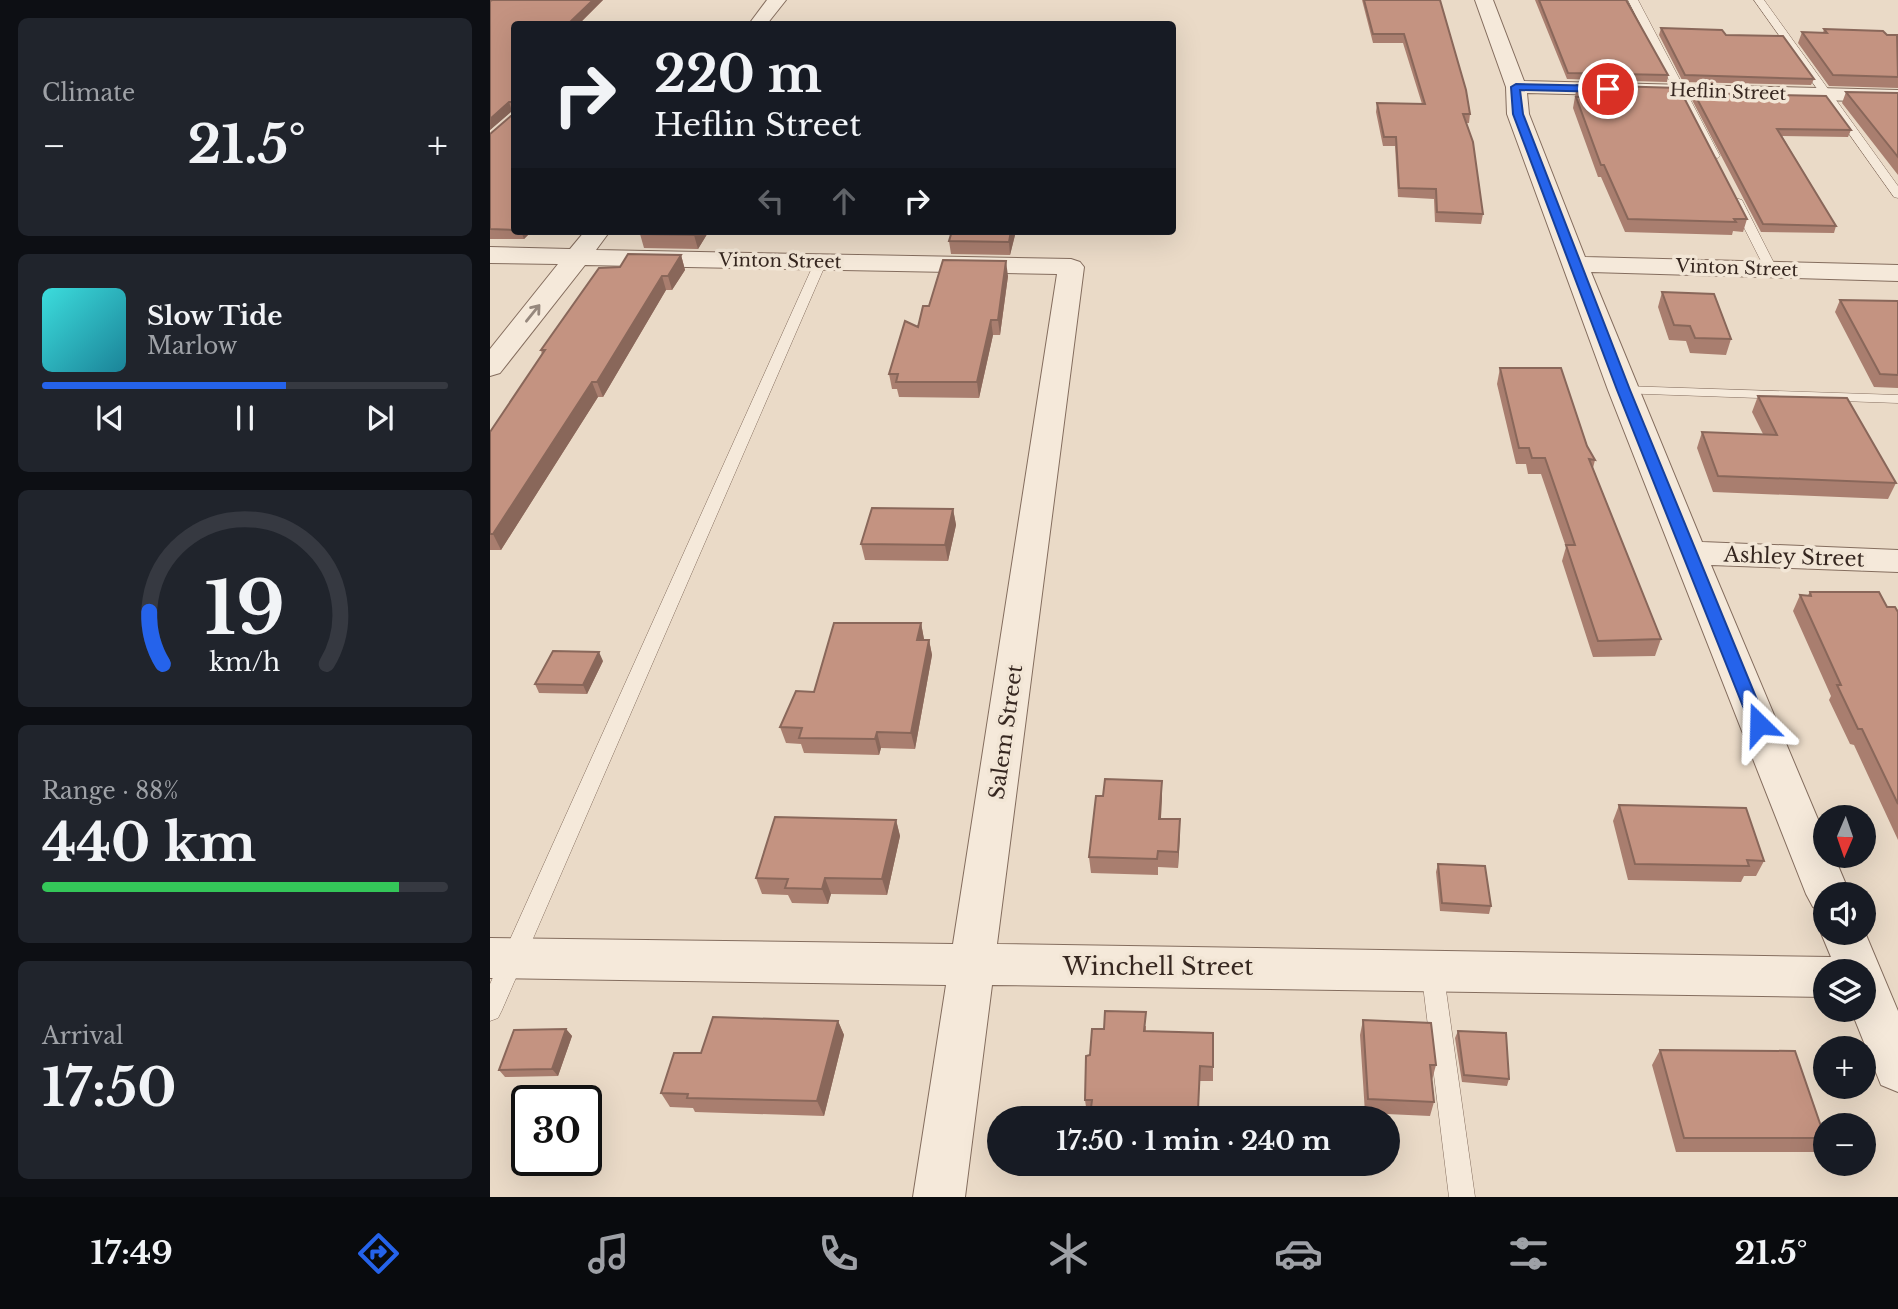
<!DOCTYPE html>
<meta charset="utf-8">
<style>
body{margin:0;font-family:"Libre Baskerville",serif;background:#20242c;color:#f1f3f6;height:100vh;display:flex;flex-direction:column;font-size:26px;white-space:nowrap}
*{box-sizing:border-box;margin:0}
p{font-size:23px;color:#9ea1a6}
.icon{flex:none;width:38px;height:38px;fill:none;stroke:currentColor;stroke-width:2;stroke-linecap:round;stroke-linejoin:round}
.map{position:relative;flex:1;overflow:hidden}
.sheet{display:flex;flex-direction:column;gap:18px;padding:18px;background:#0d0f14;width:490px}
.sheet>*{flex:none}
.guide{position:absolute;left:21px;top:21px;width:665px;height:214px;border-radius:7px;box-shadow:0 7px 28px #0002;background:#171b24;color:#f1f3f6;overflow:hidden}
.needle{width:46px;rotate:182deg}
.buttons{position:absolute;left:1323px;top:805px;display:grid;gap:14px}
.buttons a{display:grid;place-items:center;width:63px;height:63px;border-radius:50%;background:#171b24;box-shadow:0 7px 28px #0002;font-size:35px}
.speed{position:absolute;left:21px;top:1085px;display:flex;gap:14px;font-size:35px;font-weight:700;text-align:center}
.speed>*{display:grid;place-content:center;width:91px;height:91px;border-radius:50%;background:#171b24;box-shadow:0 7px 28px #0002;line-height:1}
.speed .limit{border:4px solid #111;border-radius:10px;background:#fff;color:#111}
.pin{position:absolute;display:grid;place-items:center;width:60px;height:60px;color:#fff;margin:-30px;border:4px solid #fff;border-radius:50%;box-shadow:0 2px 7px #0007}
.me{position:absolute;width:77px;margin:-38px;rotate:338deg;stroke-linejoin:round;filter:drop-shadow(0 0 5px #0008)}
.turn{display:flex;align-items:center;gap:24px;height:147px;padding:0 28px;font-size:32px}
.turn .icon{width:91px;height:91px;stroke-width:2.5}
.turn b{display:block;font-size:49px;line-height:60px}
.lanes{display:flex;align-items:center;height:66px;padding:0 28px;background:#0003;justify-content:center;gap:35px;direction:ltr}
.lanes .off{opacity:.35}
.big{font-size:52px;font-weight:700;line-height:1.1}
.sheet .widget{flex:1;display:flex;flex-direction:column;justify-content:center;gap:10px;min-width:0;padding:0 24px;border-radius:10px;background:#20242c}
.sheet .dial{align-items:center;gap:0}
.dial svg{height:182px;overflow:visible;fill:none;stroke:#363941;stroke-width:7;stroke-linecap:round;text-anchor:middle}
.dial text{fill:#f1f3f6;stroke:none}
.song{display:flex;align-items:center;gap:21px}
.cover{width:84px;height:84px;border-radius:10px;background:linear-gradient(135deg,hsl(180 70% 55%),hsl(190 70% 35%))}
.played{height:7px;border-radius:4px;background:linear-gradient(90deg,#2563eb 60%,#363941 60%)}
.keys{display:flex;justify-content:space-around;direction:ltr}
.heat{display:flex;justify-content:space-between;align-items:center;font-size:38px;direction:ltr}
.charge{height:10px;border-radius:5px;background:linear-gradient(90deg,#34c759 88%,#363941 0)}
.trip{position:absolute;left:497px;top:1106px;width:413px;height:70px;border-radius:35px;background:#171b24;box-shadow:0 7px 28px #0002;font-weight:700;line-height:70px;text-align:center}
.tab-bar{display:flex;height:112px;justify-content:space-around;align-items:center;background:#090b0e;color:#9ea1a6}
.tab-bar .icon{width:49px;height:49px}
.tab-bar .selected{color:#2563eb}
.tab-bar b{font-size:32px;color:#f1f3f6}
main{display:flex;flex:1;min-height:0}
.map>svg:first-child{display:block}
</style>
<main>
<section class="sheet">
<div class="widget"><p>Climate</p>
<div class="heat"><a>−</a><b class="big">21.5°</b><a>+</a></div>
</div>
<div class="widget">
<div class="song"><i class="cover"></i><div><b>Slow Tide</b><p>Marlow</p></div></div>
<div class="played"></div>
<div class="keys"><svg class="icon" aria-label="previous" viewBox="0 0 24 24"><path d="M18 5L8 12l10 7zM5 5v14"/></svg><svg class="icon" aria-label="pause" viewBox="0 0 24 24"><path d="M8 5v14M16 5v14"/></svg><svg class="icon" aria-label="next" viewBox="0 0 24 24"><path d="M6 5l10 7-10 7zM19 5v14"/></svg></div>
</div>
<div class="widget dial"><svg viewBox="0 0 100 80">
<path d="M14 69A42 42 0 1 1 86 69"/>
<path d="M14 69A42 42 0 0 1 8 46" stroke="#2563eb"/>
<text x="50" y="56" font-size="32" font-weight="700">19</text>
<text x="50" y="72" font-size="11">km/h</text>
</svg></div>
<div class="widget"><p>Range · 88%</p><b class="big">440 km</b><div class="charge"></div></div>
<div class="widget"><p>Arrival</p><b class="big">17:50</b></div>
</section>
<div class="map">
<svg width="1408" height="1197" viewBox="0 0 1408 1197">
<rect width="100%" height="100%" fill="#eadac7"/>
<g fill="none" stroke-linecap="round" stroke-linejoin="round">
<g stroke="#846d5e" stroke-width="1">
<path id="service" d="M1138,0H1148L1230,156L1228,158L1218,156Z
M1264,0H1274L1408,186V198L1404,197Z
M1242,197L1252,200L1287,269L1286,272L1281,273L1275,269L1240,200Z
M331,257L337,261L12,1010L8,1018L0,1021V984L325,261Z
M1133,386L1408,395V403L1128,393V387Z
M942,959L950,962L953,969L985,1197H959L931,969L934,962Z"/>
</g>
<g stroke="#846d5e" stroke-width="2">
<path id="minor" d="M277,0H296L277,24H259Z
M985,0H1003L1034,81L1408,90V102L1037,93L1039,114L1095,257L1408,265V281L1101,272L1212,542L1408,550V572L1221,565L1335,836V856H1344L1360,894H1335V912L1323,907L1316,894L1118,390L1017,114L1016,87Z
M95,231H120L106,250L581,259L590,262L594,267L507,944L1341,957L1331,933L1335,923V933H1374V930L1408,1011V1092L1391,1085L1361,1010H1374V971H1335V997L502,985L475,1197H423L456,985L0,978V938L463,944L567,274L95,265L10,373L0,376V349L68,264L0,263V247L80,249Z"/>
</g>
<use href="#service" fill="#f5e9da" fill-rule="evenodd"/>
<use href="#minor" fill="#f5e9da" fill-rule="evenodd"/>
</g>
<path fill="#a97e6f" d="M113,0L89,24H24V231H42L34,239H0V134L22,115V111L0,130V1Z
M872,0H950L980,114L979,123H976L993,214L991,224L945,222L944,199L908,197L905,146H893L886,112L887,103L932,104L913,43H883Z
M1045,0H1136L1178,75L1177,82L1077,79Z
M1171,28L1236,35L1324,79L1321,85L1193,82L1169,35Z
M1334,29L1408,36V88L1339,86L1308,43L1312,32L1333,33Z
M1087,85L1257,219L1253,232L1243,231L1242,235L1135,232L1111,177H1108L1083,108Z
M1356,92L1408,93V175L1352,103Z
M1204,93L1361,130L1358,137L1292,136L1346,226L1344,233L1271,232L1202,100Z
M151,231H219L208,249L154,248L150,234Z
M526,231L520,255L461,254L459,241Z
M191,255L195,270L182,290H176L113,397H108L11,550H0V432L52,355L51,350L130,267Z
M518,276L510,335H503L489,398L409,397L407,389H402L399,374L428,327L439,306Z
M1172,292L1241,339L1236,355L1200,353L1196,341L1179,340L1168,307Z
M1350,300L1408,301V388L1384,387L1345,312Z
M1010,368L1097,446L1105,460L1103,468L1171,639L1165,656L1103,657L1072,561L1076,547L1051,474H1038L1036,464H1026L1007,384Z
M1268,396L1406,483L1398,499L1223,492L1207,448L1212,432L1273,434L1262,412Z
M463,509L466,525L458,561L375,560L371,544Z
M1320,592L1397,607L1408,612V840L1364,745L1360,744L1339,700L1341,696L1303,611L1310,595H1318Z
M431,623L434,640H439L442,655L425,749L391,748L389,755L314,753L311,744L296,743L290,727L324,692Z
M113,661L97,694L49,693L45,684Z
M672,781L671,819H690L688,868L668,867V875L601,873L599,857L613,796Z
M1129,805L1274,861L1266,876H1254L1251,882L1138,880L1123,821Z
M406,820L410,836L397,895L341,894L338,904L302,903L298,895L272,894L266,878Z
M948,864L1001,906L999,914L950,911L946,872Z
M873,1020L946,1065L942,1080L944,1102L940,1116L875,1113L870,1035Z
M348,1021L354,1035L334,1116L205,1112L203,1108L180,1107L171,1093L211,1053Z
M656,1026V1031L723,1033V1081H709L708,1118H602V1114H597L595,1100L614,1029Z
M76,1029L82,1036L68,1076L15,1077L9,1070Z
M968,1031L1019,1079L1017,1086L972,1082L965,1038Z
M1170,1050L1335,1138L1324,1152H1186L1162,1065Z"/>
<path fill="#89675a" d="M103,0H113L89,24H78Z
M19,102L22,111L0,130V119Z
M31,231H42L34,239Z
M206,231H219L208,249L204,235Z
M521,231H526L520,255L519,242Z
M191,255L195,270L182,290L178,276Z
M516,261L518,276L510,335L508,320Z
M172,276L176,290L113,397L107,382Z
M501,320L503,335L489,398L487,382Z
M102,382L108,397L11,550L3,534Z
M463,509L466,525L458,561L455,545Z
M431,623L434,639L431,655L427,640Z
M439,640L442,655L425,749L421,733Z
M109,652L113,661L97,694L93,685Z
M387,732L391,748L389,755L385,739Z
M672,781V797L670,835L669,819Z
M690,819V835L688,868V852Z
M406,820L410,836L397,895L392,879Z
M335,878L341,894L338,904L332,889Z
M348,1021L354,1035L334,1116L327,1101Z
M76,1029L82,1036L68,1076L62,1069Z"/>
<path fill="#c49381" stroke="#89675a" stroke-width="2" d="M2,0H103L78,24H24V230L0,229V134L22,115L23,102H19L0,119V1Z
M874,0H950L976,90L980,114H973L983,142L993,214L947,212L946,189L909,188L906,137H894L887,103L935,104L914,34H883Z
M1049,0H1136L1178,75L1078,73Z
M1171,28L1232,30L1236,35L1293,36L1324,79L1195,75Z
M1334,29L1393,31L1397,35H1407L1408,77L1343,75L1312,32L1337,33Z
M1087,85L1189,88L1257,219H1244L1246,222L1138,219L1114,165H1111L1086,97H1092Z
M1356,92L1408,93V157Z
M1204,93L1336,96L1361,130L1287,129L1346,226L1273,224Z
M151,231H206L204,235L150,234Z
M462,231H521L519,242L459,241Z
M138,254L191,255L178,276H172L107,382H102L3,534H0V432L55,350H51L109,268L130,267Z
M453,260L516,261L508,320H501L487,382H406L408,374H399L415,321L428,327L433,306H439Z
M1172,292L1224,294L1241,339L1205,338L1200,326L1184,325Z
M1350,300L1408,301V375L1390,374Z
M1010,368H1071L1097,446L1105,460L1099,459L1171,639L1108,641L1076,545H1085L1055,458H1042L1039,448H1029Z
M1268,396L1357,398L1406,483L1228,476L1212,432L1287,435Z
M382,508L463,509L455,545L371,544Z
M1320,592H1389L1397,607H1405L1408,612V804L1372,729H1368L1347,685H1351L1310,595L1321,596Z
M344,623H431L427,640H439L421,733L387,732L385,739L309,738L312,728L290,727L306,691L324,692Z
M63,651L109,652L93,685L45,684Z
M615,779L672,781L669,819H690L688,852L668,851L667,859L599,857L606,796H613Z
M1129,805L1256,808L1274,861L1257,860L1259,866L1145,864Z
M285,817L406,820L392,879L335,878L332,889L295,888L298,879L266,878Z
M948,864L995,866L1001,906L952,903Z
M615,1011L656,1012L654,1031L723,1033V1067L710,1066L708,1110L601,1108L602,1100H595L596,1056L600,1055L602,1029H614Z
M223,1017L348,1021L327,1101L197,1098L198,1094L171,1093L184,1053H211Z
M873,1020L941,1023L946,1065H940L944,1102L878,1099Z
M76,1029L62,1069L9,1070L24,1030Z
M968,1031L1016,1033L1019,1079L974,1075Z
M1170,1050L1305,1051L1335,1138H1194Z"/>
<defs><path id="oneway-shaft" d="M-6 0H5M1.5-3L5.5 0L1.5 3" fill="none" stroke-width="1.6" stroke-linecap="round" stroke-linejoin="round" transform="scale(1.75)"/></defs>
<use stroke="#96887d" href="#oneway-shaft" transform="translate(43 313) rotate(-51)"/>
<path fill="#2563eb" stroke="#184099" stroke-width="2" d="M1026,84L1118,86L1122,89L1118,92L1030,90L1033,114L1140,390L1277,724L1275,729L1269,731L1260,724L1127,390L1023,114L1021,87Z"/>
<g text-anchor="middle" stroke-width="7" stroke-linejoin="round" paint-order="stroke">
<g font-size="18" fill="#362720" stroke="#f2e6d6">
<text transform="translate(1238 92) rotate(2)" y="6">Heflin Street</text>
<text transform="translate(290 261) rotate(1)" y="6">Vinton Street</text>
<text transform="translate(1247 268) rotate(2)" y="6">Vinton Street</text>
</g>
<g font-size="21" fill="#362720" stroke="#f2e6d6">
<text transform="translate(1304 557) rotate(2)" y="7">Ashley Street</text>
<text transform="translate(516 732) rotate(-82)" y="7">Salem Street</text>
</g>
<g font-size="24" fill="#362720" stroke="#f2e6d6">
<text x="668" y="975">Winchell Street</text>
</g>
</g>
</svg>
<div class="buttons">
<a><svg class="needle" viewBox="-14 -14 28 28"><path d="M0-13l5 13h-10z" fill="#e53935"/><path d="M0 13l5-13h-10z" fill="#9ea1a6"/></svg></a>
<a><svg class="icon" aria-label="sound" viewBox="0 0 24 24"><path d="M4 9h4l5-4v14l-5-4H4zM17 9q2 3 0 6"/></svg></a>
<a><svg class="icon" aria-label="layers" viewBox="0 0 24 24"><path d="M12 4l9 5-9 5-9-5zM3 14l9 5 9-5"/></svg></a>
<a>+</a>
<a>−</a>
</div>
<div class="speed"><div class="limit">30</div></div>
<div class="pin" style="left:1118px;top:89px;background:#d93025"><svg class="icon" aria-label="arrive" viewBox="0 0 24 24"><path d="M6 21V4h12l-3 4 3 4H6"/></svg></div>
<svg class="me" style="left:1269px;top:724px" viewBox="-20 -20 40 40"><path d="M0-17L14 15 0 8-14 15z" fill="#2563eb" stroke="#fff" stroke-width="4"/></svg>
<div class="trip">17:50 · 1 min · 240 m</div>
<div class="guide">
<div class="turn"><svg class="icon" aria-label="right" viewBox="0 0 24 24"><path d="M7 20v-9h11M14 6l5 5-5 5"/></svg><div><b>220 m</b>Heflin Street</div></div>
<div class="lanes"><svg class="icon off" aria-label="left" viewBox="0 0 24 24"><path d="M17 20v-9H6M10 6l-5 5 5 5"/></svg><svg class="icon off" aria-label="ahead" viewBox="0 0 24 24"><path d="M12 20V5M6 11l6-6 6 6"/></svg><svg class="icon" aria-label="right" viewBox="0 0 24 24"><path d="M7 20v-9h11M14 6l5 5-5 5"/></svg></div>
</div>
</div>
</main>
<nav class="tab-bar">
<b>17:49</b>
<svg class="icon selected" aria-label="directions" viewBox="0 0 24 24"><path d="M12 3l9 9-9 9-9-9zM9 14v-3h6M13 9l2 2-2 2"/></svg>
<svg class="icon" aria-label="music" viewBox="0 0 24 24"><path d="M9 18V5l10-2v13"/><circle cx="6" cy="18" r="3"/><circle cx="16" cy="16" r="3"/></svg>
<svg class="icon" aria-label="phone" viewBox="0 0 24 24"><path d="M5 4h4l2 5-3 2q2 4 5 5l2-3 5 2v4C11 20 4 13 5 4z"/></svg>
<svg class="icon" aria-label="climate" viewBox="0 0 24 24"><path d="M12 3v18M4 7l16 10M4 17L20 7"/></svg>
<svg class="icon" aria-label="car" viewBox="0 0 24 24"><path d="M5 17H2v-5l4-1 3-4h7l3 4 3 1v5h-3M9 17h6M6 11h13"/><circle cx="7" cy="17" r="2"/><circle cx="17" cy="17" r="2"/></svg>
<svg class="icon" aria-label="filters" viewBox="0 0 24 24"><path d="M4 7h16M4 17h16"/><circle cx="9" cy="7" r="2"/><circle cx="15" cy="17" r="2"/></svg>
<b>21.5°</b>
</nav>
